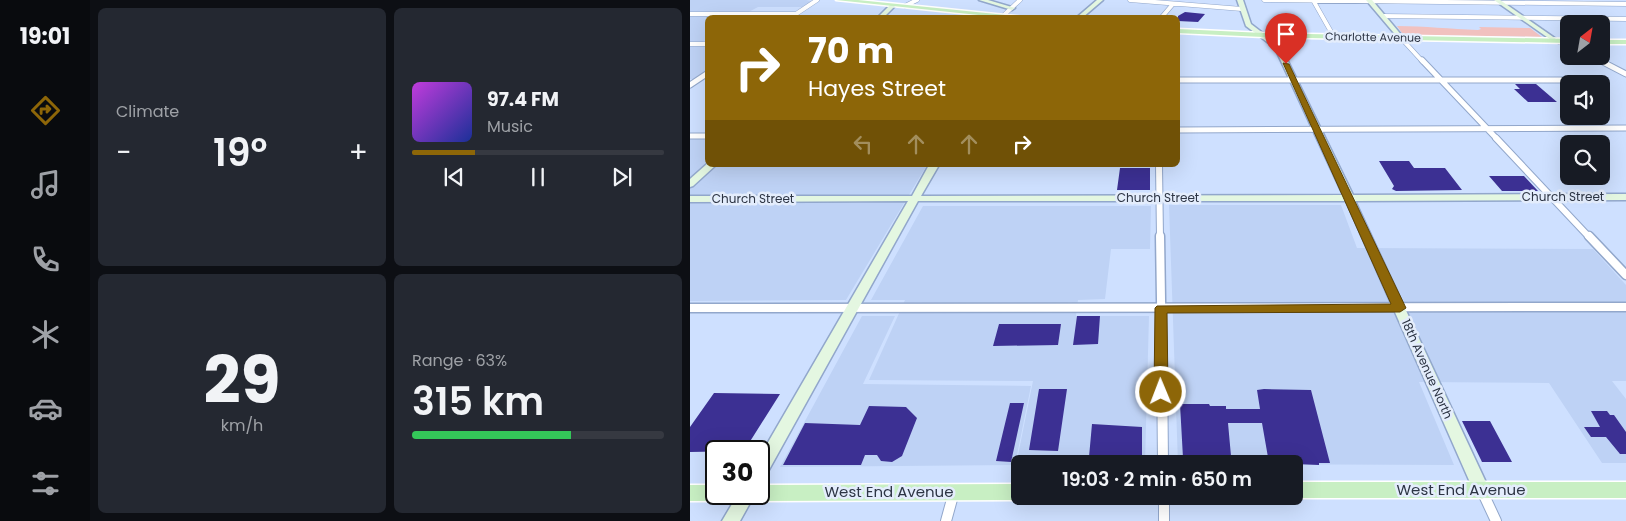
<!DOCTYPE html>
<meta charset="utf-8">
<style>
body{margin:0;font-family:Poppins,sans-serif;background:#242831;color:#f1f3f6;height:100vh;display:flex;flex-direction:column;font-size:19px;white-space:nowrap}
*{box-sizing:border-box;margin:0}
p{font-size:16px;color:#9ea1a6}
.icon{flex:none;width:28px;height:28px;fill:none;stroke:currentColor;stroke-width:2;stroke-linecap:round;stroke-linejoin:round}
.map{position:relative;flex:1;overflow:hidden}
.side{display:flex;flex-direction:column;gap:8px;padding:8px;background:#0d0f14;width:600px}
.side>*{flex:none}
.top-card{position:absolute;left:15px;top:15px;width:475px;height:152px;border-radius:8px;box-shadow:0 5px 20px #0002;background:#8d6608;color:#fff;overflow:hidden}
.needle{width:32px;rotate:31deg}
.buttons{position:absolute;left:870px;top:15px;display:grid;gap:10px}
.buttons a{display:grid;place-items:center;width:50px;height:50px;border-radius:8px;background:#171b24;box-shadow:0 5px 20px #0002;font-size:25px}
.speed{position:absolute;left:15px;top:440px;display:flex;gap:10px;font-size:25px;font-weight:700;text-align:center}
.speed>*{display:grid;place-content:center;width:65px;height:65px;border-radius:50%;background:#171b24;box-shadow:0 5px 20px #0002;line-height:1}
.speed .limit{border:2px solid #111;border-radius:8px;background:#fff;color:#111}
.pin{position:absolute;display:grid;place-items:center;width:42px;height:42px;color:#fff;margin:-51px -21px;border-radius:50% 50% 50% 0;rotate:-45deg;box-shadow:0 0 5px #0007}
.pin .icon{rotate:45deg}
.me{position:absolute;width:55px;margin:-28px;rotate:359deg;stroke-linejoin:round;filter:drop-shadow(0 0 4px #0008)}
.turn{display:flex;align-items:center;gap:18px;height:105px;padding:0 20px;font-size:22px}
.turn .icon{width:65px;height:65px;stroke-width:2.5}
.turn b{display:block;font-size:35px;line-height:42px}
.lanes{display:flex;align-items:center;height:48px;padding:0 20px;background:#0003;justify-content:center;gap:25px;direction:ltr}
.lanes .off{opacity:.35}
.big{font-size:38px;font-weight:600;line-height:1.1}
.side .widget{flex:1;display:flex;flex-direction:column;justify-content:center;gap:8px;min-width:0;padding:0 18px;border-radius:8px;background:#242831}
.side .dial{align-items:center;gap:0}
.dial b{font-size:65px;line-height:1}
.song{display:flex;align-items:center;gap:15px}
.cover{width:60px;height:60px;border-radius:8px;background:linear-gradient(135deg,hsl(290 70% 55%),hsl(230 70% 35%))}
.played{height:5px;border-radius:2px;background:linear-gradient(90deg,#8d6608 25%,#363941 25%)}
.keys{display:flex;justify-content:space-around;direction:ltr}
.heat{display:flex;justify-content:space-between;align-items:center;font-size:28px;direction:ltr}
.charge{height:8px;border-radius:4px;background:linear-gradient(90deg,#34c759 63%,#363941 0)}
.side .tiles{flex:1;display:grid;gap:8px;grid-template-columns:repeat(2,1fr)}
.trip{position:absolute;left:321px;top:455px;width:292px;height:50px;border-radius:8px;background:#171b24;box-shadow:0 5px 20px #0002;font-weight:600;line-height:50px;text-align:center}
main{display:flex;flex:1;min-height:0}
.menu{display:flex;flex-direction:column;width:90px;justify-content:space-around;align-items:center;background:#090b0e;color:#9ea1a6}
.menu .icon{width:35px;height:35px}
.menu .active{color:#8d6608}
.menu b{font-size:22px;color:#f1f3f6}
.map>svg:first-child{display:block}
</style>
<main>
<nav class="menu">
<b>19:01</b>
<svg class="icon active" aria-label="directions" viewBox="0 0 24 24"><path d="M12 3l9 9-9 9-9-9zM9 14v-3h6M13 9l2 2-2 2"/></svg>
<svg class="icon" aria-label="music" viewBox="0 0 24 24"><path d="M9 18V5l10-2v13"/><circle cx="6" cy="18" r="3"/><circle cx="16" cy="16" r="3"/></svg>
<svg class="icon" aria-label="phone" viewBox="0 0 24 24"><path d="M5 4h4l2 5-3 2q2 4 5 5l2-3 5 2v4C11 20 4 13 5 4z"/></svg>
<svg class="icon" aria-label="climate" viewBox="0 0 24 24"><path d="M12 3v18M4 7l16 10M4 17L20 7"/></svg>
<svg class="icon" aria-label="car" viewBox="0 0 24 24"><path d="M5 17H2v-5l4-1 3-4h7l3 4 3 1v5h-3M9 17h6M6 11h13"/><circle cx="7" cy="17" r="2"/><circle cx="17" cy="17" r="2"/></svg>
<svg class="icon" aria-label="filters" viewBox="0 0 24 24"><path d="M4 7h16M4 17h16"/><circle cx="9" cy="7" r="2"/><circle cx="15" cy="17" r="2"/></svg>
</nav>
<section class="side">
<div class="tiles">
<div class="widget"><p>Climate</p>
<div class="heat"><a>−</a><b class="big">19°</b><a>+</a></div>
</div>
<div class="widget">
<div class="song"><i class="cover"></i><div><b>97.4 FM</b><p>Music</p></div></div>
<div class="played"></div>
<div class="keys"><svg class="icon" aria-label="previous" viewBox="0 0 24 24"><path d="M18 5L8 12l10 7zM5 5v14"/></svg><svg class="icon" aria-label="pause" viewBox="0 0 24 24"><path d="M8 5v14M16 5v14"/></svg><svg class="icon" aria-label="next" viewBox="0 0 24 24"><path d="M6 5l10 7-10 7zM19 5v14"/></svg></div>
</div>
<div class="widget dial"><b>29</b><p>km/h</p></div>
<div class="widget"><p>Range · 63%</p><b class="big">315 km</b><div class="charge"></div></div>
</div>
</section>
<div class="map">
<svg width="936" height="521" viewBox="0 0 936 521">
<rect width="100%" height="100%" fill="#cee0ff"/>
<path fill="#bed2f5" d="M0,0H116L122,1L113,7H68L55,14L59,15L54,17L18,18L17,39L8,45H17V71L5,79H0Z
M0,139H17L18,165H237L156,300L0,301Z
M479,205H651L667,248L903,249L936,285V381H922L936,399V463H912L859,383L729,382L764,465L488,464Z
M233,206H461L460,249H421L415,299L388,300L386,316H459L455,464L326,465L343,381L179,380L215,300H181Z
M172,316H205L173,384L341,386L325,465L90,467Z"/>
<path fill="#f1c1bf" d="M707,26C735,26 760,29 788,30L791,29L789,27L840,28L852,37L719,35L712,33Z"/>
<path fill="#3c3093" d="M495,12L515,14L508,22L488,21V16Z
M825,84H846L867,102H838L824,89H830Z
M689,161H719L724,168H755L772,190L706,191L702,189L704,186Z
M430,168H460V190H427Z
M799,176H834L848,191H812Z
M387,316H410L408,344L383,345Z
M309,324H371L368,345L303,346Z
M349,389H377L368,451L339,450Z
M574,389L621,390L640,463H629V465L579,463L572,423H538L541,456H536V462H500V458H493L490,404H519L520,406H536V409H570L567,390Z
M24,393L90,394L54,451L0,452V427Z
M320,403H334L321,462L306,461Z
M179,406L216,407L227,418L212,456L202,462L191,461L187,455H175L171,465H93L115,423L170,425Z
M901,411H917L920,415H924L936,432V454H930L916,437H901L894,427H910Z
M772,421H800L822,462H792Z
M402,424L452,427V457H399Z"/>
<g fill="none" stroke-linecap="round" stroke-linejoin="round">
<g stroke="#92a7cb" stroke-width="5">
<path id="street-far4" d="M440,0L552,9
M574,0L936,4
M623,0L644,37
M215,6L227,0
M0,14H107
M314,15L330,0
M103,16L127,0
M693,16L936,19
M471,18L483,4
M711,38L733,62
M866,41L879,46
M0,44H18
M900,56L911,62"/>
</g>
<g stroke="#92a7cb" stroke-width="7">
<path id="street-far3" d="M732,60L807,139
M909,60L936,74
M488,80H912
M0,85L18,73
M488,130L936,128
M0,136H18"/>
</g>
<g stroke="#92a7cb" stroke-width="8">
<path id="street-far2" d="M806,138L900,238
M469,165L470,238"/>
</g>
<g stroke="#92a7cb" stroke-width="11">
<path id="street-far1" d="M470,236L472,363
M899,236L936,275
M0,308L936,307"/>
</g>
<g stroke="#92a7cb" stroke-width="12">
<path id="street" d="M472,361L473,464
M792,491L806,521
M474,496V521
M256,521L264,492"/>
</g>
<g stroke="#92a7cb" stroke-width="3">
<path id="secondary" d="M289,0H298L325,8L322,10Z
M407,0H413L392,18H386Z
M547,0H553L561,24L591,47L663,195L936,194V200L665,201L800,491L798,496L792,499L786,496L656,201H228L75,477L69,479V458L218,201L0,202V196H222L239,165H249L231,196L653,195L585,48L556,26Z
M676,0H682L713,37V39H709Z
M804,0H810L869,41L864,42Z
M201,4L206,5L193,18H187Z
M18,163V165H26L3,186L0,187V179Z
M48,494H65L50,521H32Z"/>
</g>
<g stroke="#fff" stroke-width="3">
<path id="primary" d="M146,0H168L345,18H317Z
M488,29L573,33L879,39V43L573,37L488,33Z
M911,40H936V44H911Z
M605,482H936V498H605L599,496H605Z
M330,484V496H337L330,500L69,501L62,499L60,494H69V485Z
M0,485H26V494H35L33,499L26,501H0Z"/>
</g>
<use href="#street-far4" stroke="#fff" stroke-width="4"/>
<use href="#street-far3" stroke="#fff" stroke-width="5"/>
<use href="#street-far2" stroke="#fff" stroke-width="6"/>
<use href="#street-far1" stroke="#fff" stroke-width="8"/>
<use href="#street" stroke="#fff" stroke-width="10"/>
<use href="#secondary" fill="#e4f7e1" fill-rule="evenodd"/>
<use href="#primary" fill="#c8efc3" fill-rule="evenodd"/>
</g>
<path fill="#8d6608" stroke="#5c4205" d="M593,63L599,64L716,308L710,312L477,313L478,392L476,396L471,398L466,396L464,392L465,308L467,306L701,304Z"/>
<g text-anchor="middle" stroke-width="5" stroke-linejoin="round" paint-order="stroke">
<g font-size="11" fill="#2d3544" stroke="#e4edfc">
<text transform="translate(683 37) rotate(1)" y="4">Charlotte Avenue</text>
</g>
<g font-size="12" fill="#2d3544" stroke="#e4edfc">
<text x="873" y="201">Church Street</text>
<text x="468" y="202">Church Street</text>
<text x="63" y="203">Church Street</text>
<text transform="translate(737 369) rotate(66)" y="4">18th Avenue North</text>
</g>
<g font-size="15" fill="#2d3544" stroke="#e4edfc">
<text x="771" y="495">West End Avenue</text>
<text x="199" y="497">West End Avenue</text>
</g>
</g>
</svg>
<div class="buttons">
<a><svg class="needle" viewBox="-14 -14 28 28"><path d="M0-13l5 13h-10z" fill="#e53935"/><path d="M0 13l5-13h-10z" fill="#9ea1a6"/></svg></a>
<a><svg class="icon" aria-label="sound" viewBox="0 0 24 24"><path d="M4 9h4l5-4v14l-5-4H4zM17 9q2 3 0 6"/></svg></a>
<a><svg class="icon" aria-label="search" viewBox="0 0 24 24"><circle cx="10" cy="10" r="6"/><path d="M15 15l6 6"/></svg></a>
</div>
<div class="speed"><div class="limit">30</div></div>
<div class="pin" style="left:596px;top:64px;background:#d93025"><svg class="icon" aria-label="arrive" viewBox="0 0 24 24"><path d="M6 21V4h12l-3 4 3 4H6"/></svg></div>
<svg class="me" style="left:471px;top:392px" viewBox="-20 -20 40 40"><circle r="17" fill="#8d6608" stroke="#fff" stroke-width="3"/><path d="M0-11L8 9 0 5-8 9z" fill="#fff"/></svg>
<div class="trip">19:03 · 2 min · 650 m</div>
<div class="top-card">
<div class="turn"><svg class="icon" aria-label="right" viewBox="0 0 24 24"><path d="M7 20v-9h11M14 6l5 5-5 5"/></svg><div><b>70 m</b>Hayes Street</div></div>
<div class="lanes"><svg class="icon off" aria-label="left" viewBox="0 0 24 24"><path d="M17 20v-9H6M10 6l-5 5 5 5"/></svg><svg class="icon off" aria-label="ahead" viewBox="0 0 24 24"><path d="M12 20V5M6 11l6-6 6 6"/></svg><svg class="icon off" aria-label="ahead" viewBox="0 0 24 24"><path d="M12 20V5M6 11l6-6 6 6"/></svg><svg class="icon" aria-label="right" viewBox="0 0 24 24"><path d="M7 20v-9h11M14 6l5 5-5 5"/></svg></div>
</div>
</div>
</main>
